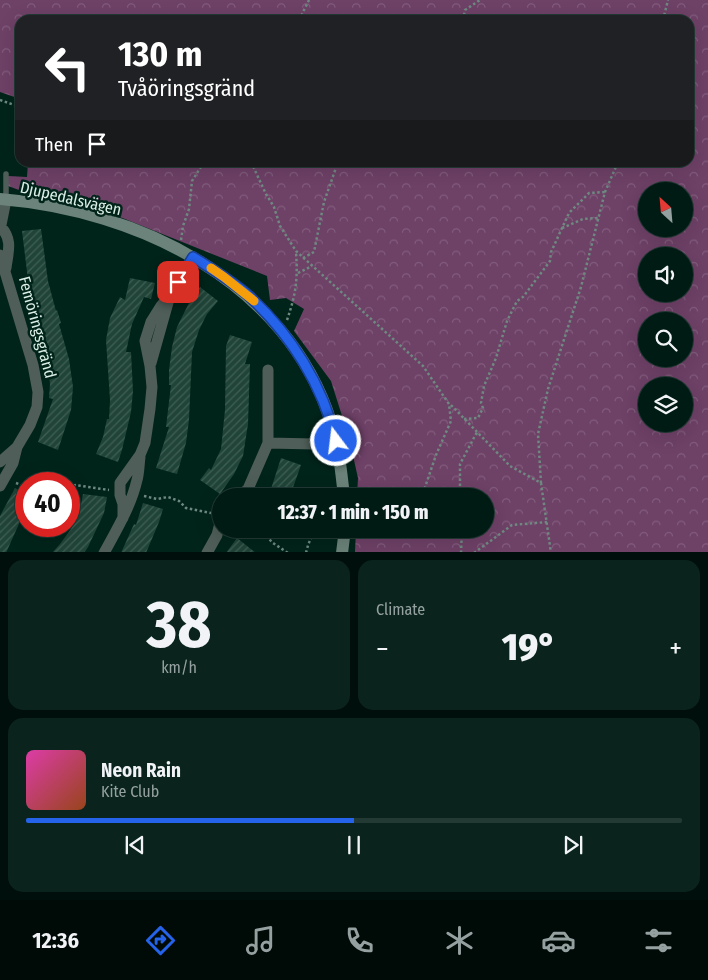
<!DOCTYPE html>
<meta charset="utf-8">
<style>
body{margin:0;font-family:"Fira Sans Condensed",sans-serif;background:#0a241d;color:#f1f3f6;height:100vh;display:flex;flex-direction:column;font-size:19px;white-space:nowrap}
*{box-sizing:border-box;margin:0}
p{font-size:16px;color:#95a1a0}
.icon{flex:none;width:28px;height:28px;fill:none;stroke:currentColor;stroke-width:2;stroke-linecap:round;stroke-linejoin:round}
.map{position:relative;height:552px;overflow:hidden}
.sheet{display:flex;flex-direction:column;gap:8px;padding:8px;background:#000f0b;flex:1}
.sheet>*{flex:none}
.banner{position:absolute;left:15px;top:15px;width:679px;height:152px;border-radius:15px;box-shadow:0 5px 20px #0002,0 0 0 1px #223934;background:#202124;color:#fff;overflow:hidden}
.needle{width:32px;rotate:334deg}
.buttons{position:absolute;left:638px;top:182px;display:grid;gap:10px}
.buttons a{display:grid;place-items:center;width:55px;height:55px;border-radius:50%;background:#001b14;box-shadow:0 5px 20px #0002,0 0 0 1px #223934;font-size:25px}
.speed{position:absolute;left:15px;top:472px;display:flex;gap:10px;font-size:25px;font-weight:700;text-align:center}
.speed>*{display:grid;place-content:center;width:65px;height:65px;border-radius:50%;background:#001b14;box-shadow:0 5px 20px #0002,0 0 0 1px #223934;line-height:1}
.speed .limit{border:8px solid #d22;background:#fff;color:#111}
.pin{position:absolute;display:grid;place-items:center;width:42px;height:42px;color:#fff;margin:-21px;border-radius:10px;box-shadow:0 2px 8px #0006}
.me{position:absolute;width:55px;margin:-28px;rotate:345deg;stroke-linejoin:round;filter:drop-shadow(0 0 4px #0008)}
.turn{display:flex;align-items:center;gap:18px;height:105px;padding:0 20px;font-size:22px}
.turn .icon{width:65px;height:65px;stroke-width:2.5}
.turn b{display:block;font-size:35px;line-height:42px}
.then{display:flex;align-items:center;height:48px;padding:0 20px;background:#0003;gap:10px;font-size:19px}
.big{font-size:38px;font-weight:800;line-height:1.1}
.sheet .tile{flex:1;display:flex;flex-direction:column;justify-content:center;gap:8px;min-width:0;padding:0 18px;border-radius:15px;background:#0a241d}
.sheet .dial{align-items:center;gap:0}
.dial b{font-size:65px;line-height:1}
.song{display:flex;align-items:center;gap:15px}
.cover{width:60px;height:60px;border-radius:8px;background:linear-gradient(135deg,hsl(320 70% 55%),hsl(20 70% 35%))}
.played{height:5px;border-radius:2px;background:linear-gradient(90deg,#2563eb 50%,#223934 50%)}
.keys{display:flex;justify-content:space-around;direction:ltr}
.heat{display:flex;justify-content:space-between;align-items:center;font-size:28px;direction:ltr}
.sheet .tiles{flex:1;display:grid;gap:8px;grid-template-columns:1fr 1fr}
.tile:last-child{grid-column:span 2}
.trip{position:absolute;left:212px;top:488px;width:282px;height:50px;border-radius:25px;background:#001b14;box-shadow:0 5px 20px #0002,0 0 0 1px #223934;font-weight:800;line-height:50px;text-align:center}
.menu{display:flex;height:80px;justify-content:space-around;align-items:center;background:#000b08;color:#95a1a0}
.menu .icon{width:35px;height:35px}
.menu .selected{color:#2563eb}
.menu b{font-size:22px;color:#f1f3f6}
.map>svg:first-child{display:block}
</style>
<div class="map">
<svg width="708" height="553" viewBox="0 0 708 553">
<defs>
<pattern id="forest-crowns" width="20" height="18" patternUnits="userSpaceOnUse" patternTransform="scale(1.25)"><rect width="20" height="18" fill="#6e4167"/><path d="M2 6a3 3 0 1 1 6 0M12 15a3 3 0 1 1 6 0" fill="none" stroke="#825d7d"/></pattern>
<pattern id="building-hatch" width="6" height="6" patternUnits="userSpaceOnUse" patternTransform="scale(1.25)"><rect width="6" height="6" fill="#204438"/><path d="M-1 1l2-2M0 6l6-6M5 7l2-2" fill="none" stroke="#405f55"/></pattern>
</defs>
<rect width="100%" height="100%" fill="#00241a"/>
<path fill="url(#forest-crowns)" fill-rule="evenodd" d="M0,0H708V552H355L356,529H486V496H357L358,478L349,438L331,381L294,331L304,309L286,298L270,300L267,276L105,211L19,190L8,186V176L27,177L28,162H689V20H20V99L0,92ZM646,191H684V229H646ZM646,256H684V294H646ZM646,321H684V359H646ZM646,386H684V424H646Z"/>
<path fill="url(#building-hatch)" d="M41,229L48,281L56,311L57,310L61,323L59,324L69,359L73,387L71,410L58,450L38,442L53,399L49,398L50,384L46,354L45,355L41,341L44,340L29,288L22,231Z
M130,278L155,283L151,299L144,297L132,324L126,352H131L133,391L131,412L122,450L118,462L96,454L103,437L107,419H109L110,400L106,340L110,318L120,297L125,300Z
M200,287L218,301L207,314L199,330L192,352L189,420L186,443L177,474L156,468L169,427H166L171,385H169V370L172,347L177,327L192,297Z
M230,335L252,342L245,364H250L248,424L243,456L234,474L220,494L200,480L209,468L211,470L221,449L225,410L226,346Z
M281,458L301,465L290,496H282L270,492Z
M15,488L26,494V508L6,553H0V516Z
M83,494L107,497L104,513L88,547L84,553H52L60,544L71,529L80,510Z
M143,503L163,509L159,522L146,553H121L134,524L136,525Z
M237,538L256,553H226Z"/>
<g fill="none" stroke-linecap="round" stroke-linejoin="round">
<path stroke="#6d8980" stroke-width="2.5" stroke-dasharray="2.5 2.5" stroke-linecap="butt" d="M299,20L309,0
M463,20L465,10L480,0
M663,20L668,0
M0,100L20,107
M251,162L266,194L274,207L280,226L296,251L423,366L449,404L451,421L436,455L422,496
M562,228L583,219L598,218
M181,240L183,226L189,209L192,181L204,162
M303,258L314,252L324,202L338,162
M298,273L312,266
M287,320C296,294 298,279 296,252
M451,405L510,466L541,483L551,553
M464,419L478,418L483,408L481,403L484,386L496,358L507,321L517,301L523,297L550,261L551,252L569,213L589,193L605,192
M16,483L26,487
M541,483L538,434L548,389L581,287L605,192L618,162
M69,488L75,485L109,490
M144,496L157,499L168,497L179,501L186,508L211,513
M460,496V464L477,432
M259,529L273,543L288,553
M306,553C309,541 311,535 321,529
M461,553L462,529
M474,553L512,525L547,522"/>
<path stroke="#4f5e58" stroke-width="5.5" d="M6,200V174"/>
<path stroke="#4f5e58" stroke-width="11" d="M1,227C13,240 8,252 6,268
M0,230L6,200
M0,255L33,365L38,392L37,407L30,425L17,447L13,463L0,486
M151,363L169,299
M268,443L315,444L336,441
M0,462L17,447
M240,496L248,489L268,443V370
M123,518V504L120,495V483L140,455L145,443L150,409L152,387L150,366L145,341L151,322L161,306L169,297L193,257
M104,553C117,529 131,506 137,480C139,473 139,464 140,457
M207,553L217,535L221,519"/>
<path stroke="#6b837a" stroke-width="12" d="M0,199C138,210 287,282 331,422C339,446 341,471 344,496
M342,553L345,529"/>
</g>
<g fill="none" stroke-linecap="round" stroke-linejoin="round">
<g stroke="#184099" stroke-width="12">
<path id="route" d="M178,282L193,257C212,269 232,281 249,296C291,335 323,385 336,441"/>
</g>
<use href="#route" stroke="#2563eb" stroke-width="9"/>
<path stroke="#f59e0b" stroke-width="9" d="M211,268L224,277L254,301"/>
</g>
<g text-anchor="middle" stroke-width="5" stroke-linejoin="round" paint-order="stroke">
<g font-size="16" fill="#dbefe6" stroke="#00241a">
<text transform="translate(71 198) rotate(13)" y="6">Djupedalsvägen</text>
<text transform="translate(38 327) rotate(75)" y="6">Femöringsgränd</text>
</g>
</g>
</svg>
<div class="buttons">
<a><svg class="needle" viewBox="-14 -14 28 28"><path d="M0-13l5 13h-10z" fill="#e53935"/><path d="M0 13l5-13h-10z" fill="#95a1a0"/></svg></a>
<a><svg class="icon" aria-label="sound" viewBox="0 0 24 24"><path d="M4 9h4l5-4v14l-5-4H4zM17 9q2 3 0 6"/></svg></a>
<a><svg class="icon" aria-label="search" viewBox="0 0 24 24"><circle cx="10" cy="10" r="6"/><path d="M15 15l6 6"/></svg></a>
<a><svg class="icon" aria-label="layers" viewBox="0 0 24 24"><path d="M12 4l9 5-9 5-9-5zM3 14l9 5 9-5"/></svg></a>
</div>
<div class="speed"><div class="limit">40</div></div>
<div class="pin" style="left:178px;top:282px;background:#d93025"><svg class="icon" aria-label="arrive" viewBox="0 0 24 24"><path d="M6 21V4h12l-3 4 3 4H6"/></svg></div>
<svg class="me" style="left:336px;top:441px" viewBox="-20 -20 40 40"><circle r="17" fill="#2563eb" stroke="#fff" stroke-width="3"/><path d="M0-11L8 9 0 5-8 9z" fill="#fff"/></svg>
<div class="trip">12:37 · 1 min · 150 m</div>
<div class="banner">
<div class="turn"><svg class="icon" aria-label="left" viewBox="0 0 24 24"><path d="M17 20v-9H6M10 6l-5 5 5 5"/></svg><div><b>130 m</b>Tvåöringsgränd</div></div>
<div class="then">Then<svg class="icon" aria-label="arrive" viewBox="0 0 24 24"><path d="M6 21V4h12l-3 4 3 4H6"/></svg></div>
</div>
</div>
<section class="sheet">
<div class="tiles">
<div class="tile dial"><b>38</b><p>km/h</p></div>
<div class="tile"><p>Climate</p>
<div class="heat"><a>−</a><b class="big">19°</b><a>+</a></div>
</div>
<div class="tile">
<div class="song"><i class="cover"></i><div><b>Neon Rain</b><p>Kite Club</p></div></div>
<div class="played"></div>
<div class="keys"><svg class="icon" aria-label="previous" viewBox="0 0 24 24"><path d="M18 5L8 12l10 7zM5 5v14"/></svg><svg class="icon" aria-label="pause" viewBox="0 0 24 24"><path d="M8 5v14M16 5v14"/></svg><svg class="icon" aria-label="next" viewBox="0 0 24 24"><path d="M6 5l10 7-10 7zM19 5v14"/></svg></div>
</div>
</div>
</section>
<nav class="menu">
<b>12:36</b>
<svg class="icon selected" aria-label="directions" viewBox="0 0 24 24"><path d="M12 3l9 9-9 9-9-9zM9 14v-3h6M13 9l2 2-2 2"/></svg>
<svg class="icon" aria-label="music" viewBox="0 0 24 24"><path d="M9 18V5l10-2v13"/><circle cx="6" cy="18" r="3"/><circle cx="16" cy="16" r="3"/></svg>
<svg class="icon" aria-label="phone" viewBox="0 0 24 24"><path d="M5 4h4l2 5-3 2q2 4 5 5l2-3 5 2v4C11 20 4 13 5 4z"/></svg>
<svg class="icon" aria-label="climate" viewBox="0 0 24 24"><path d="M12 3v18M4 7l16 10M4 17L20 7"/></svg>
<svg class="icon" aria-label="car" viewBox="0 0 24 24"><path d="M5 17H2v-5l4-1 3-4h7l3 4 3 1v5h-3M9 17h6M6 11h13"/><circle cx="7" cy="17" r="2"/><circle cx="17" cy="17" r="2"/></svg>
<svg class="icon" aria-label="filters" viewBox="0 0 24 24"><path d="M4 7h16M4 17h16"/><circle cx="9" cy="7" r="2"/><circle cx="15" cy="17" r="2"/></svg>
</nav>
